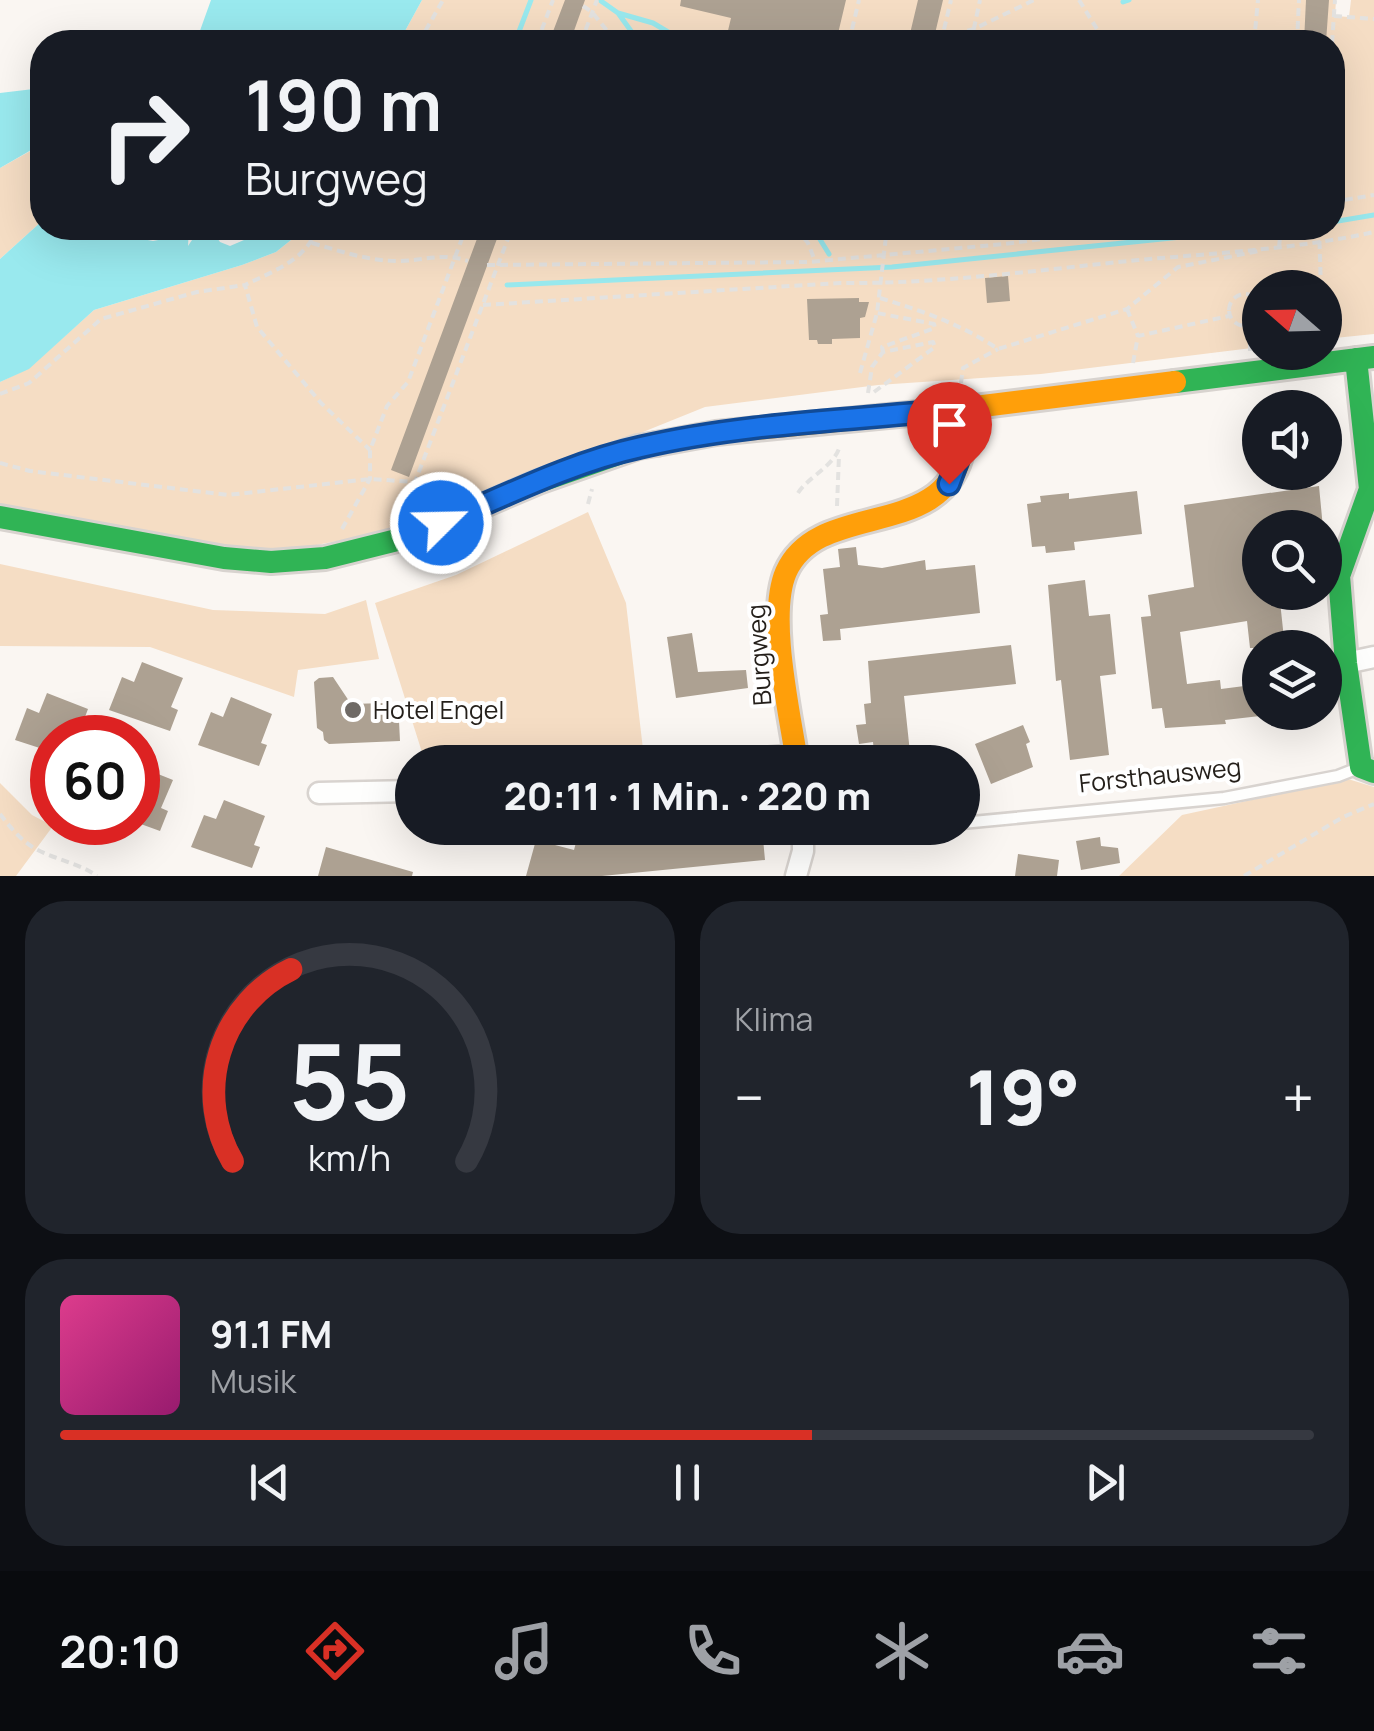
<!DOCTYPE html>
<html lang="de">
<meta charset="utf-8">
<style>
body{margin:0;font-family:Manrope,sans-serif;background:#20242c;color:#f1f3f6;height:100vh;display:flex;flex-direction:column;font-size:38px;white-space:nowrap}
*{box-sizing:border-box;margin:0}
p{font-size:32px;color:#9ea1a6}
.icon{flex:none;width:55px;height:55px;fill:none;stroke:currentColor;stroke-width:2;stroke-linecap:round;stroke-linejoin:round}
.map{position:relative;height:876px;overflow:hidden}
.drawer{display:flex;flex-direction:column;gap:25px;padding:25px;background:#0d0f14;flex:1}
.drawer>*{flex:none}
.guide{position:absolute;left:30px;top:30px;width:1315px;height:210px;border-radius:40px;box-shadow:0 10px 40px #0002;background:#171b24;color:#f1f3f6;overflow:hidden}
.needle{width:65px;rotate:290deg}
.controls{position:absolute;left:1242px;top:270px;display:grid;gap:20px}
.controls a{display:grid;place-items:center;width:100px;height:100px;border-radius:50%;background:#171b24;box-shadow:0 10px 40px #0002;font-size:50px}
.speed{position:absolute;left:30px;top:715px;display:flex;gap:20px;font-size:50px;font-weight:700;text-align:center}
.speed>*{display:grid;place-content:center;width:130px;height:130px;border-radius:50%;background:#171b24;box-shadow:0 10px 40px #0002;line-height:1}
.speed .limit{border:15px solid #d22;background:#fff;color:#111}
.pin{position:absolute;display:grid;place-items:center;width:85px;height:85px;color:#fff;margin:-102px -42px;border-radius:50% 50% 50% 0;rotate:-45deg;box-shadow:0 0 10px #0007}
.pin .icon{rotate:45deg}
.me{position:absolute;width:110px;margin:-55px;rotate:67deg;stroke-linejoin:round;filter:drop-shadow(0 0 8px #0008)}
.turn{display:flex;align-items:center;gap:35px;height:210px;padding:0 50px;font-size:45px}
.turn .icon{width:130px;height:130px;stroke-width:2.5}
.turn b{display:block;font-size:70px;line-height:85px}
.big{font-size:75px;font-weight:800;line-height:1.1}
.drawer .tile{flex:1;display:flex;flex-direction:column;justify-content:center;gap:15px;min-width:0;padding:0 35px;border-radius:40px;background:#20242c}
.drawer .dial{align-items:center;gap:0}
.dial svg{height:260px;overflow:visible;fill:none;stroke:#363941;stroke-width:7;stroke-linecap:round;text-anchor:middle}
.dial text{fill:#f1f3f6;stroke:none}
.song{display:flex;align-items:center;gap:30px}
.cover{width:120px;height:120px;border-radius:15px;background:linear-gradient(135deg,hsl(330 70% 55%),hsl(320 70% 35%))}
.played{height:10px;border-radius:5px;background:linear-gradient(90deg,#d93025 60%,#363941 60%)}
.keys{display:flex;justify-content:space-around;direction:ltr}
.heat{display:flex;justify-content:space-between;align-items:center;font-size:55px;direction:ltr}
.drawer .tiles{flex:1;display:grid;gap:25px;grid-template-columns:1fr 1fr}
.tile:last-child{grid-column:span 2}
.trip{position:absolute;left:395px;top:745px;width:585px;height:100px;border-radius:50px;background:#171b24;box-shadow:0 10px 40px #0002;font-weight:800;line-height:100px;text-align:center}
.menu{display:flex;height:160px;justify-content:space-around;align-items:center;background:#090b0e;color:#9ea1a6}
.menu .icon{width:70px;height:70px}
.menu .on{color:#d93025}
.menu b{font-size:45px;color:#f1f3f6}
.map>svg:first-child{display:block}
</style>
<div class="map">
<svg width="1374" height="876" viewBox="0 0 1374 876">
<rect width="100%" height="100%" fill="#faf6f2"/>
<path fill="#f5ddc4" d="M422,0H1336L1335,16L1349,17L1351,0H1374V334L1325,339V288H1260V347L1041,374L878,385L705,407L408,527L271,554L0,512V382L29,368L94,310L242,265L276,252L306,228H1332V42H399Z
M42,148V221L0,259V168L34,149Z
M588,512L626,603L644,758L592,762H425L375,603L456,575Z
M0,564L213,610L325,614L366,600L379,659L298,670L294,697L150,647L0,646Z
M1348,779L1374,787V876H1119L1182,815Z
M0,783L32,815L53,826L16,876H0Z"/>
<path fill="#99e9ee" d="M211,0H422L399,42H192L197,39Z
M42,88V148L33,149L0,168V93Z
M42,221V228H161L137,238L153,241L174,237L175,228H189L188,246L200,228H210L220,242L230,246L244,240L242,228H306L276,252L242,265L94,310L29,369L0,382V259Z"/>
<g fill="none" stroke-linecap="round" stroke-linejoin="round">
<path stroke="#99e9ee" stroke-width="5" d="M601,1L618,13L639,42
M1123,2L1129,0
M618,13L653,23L685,42
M515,42L531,0
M1332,222L1374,215
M338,228C358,234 373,234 393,228
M813,228L829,254
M507,285L892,267L1268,228"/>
</g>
<path fill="#ada192" d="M565,0H585L570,42H549Z
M681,0H846L836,42H740L726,39L731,18L680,6Z
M918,0H943L933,42H908Z
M1306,0H1329L1326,42H1304Z
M481,228H501L409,477L391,470Z
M1008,276L1010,301L987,303L985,278Z
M859,298V302H869L865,317L860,318V338L832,339V344H818L817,340H809L807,299Z
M1319,486L1323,528H1260V592H1279L1285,648H1250L1247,621L1180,632L1187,684L1220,680L1221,689L1260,684V716L1225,720L1226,724L1165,728L1162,708L1152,709L1141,617L1151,616L1148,595L1194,587L1184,505Z
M1137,491L1142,534L1074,542L1075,550L1046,553L1045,546L1032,547L1027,504L1041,502L1040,496L1069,493V499Z
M856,547L858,565L882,568L925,560L926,570L975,565L980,613L840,629L841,640L823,641L820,615L828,614L823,569L840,567L838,549Z
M1085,580L1089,616L1110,614L1116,674L1100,676L1109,755L1070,760L1061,680L1056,681L1048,585Z
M692,633L698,672L746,670L748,688L676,698L667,637Z
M1011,645L1016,684L904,696L911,762H875L873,742L859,744L856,725L866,724L864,704L871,703L868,661Z
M142,662L183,678L171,707L178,710L170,731L109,710L122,677L134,682Z
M333,677L351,704L385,703L390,706L391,713L399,721L400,741L329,744L324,740L323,732L317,728L314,682L319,678Z
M47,693L88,709L77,738H52V752L15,740L27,708L39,713Z
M231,697L272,714L261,743L267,745L259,766L198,745L211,712L223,717Z
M1023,725L1030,742L1026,744L1033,767L991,784L975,744Z
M138,766L173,780L161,808L168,811L160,831L138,823Z
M224,800L265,816L254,845L260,847L252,868L191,847L204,815L216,819Z
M590,828H762L765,860L602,876H526L536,840L574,850L579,831L590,830Z
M1100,837L1101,846L1118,848L1120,863L1081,870L1076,841Z
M326,847L413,872L412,876H318Z
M1018,854L1059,860L1057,876H1015Z"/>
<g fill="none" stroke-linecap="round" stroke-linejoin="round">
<g stroke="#d8d3cf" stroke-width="15">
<path id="lane" d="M962,823L1224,798L1338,776L1361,767
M803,837L917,828"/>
</g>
<g stroke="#d8d3cf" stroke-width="25">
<path id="street" d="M1346,663L1374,657
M720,762L796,755
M319,793L412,791
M796,876L803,851V828"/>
</g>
<g stroke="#d8d3cf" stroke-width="28">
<path id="fast" d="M1356,359L1370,489L1339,576L1346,663L1361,767L1374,772
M1175,382L1374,357
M0,517L224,558L271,562L325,558L409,537L538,482L638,447L656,444"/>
</g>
<g stroke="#d8d3cf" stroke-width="28">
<path id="slow" d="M656,444L716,433L959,409L1175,382
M797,762C790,714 767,616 786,572C819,498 947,543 963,447C965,435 960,421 959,409"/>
</g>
<path stroke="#e3e2e0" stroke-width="4" stroke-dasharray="8 5" stroke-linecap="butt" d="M1079,0L1105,42
M583,6L592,12L616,42
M1334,16L1374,19
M942,37L974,29L1034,0
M419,42L443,0
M537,42L553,0
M581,42L597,0
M849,42L859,0
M941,42L951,0
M971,42L980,0
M1254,42L1258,0
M1297,42L1299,0
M1332,43L1335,0
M1332,202L1374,195
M317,228C307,260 273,271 245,285L257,327L321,403L370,450
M796,228L808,243L815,261
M1319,228L1321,288
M312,243C340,251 368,261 398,261C423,261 443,252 468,261
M1279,247L1281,228
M487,265L808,262L1004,244L1123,228
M1229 310a16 16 0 1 1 32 0a16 16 0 1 1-32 0Z
M880,298C922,311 961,324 998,349L1127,309L1178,267L1259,251
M483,305L840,283C939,284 1039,270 1138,260C1217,253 1297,249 1374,232
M1127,309L1138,336
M1250,351V326
M1133,363L1138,336L1229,316
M860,373L877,313L887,228
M961,383L963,368L998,349
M874,392L935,347L933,342L883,352L882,347L935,328L934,324L877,313
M868,393L872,367L883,352
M0,394L29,383L101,319L197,292L245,285
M0,463L30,471L228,495L370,479L415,482L512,228
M798,493C809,476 836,465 840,445
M588,504L592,489
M837,506L839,455
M342,529L370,479V450L387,406L408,382L466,228
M0,814C10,827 21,841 36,849C56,860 79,863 97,876
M1244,876L1343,817L1374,804"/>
<use href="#lane" stroke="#fefefd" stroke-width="10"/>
<use href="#street" stroke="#fefefd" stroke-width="20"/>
<use href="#fast" stroke="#30b455" stroke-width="22"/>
<use href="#slow" stroke="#ff9f0a" stroke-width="22"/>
</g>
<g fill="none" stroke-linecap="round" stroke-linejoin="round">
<g stroke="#114b97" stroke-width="25">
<path id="route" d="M441,523C505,496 572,462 641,447C744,423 853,420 959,409L963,447L949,484"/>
</g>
<use href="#route" stroke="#1a73e8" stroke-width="18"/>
</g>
<circle fill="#6f6a66" stroke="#fff" stroke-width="4" cx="353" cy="710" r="10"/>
<g text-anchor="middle" stroke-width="8" stroke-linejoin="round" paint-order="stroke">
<g font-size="25" fill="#241f1a" stroke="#fff">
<text transform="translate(759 655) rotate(-94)" y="9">Burgweg</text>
<text transform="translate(1160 775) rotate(-6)" y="9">Forsthausweg</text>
</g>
<g font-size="25" fill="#241f1a" stroke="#fff" text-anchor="start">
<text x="373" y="719">Hotel Engel</text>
</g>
</g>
</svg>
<div class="controls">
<a><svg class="needle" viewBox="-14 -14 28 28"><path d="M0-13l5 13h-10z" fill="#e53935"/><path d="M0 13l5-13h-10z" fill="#9ea1a6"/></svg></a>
<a><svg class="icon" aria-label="sound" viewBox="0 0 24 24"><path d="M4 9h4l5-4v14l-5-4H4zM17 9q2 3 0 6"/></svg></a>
<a><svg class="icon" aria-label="search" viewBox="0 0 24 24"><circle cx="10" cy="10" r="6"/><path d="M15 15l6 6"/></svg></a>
<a><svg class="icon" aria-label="layers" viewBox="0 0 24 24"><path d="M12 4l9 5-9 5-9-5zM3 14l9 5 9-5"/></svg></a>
</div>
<div class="speed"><div class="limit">60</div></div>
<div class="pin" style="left:949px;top:484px;background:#d93025"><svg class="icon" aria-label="arrive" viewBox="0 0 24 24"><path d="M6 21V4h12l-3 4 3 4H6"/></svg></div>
<svg class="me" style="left:441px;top:523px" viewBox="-20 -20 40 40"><circle r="17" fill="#1a73e8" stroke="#fff" stroke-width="3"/><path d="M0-11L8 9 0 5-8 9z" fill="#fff"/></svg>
<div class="trip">20:11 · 1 Min. · 220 m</div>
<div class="guide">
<div class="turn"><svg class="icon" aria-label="right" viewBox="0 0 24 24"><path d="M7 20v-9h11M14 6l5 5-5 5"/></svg><div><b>190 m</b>Burgweg</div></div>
</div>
</div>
<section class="drawer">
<div class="tiles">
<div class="tile dial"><svg viewBox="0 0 100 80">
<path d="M14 69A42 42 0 1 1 86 69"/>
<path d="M14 69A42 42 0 0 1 32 10" stroke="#d93025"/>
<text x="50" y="56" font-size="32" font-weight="700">55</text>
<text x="50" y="72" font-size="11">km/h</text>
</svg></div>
<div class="tile"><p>Klima</p>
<div class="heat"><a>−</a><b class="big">19°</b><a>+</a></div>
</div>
<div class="tile">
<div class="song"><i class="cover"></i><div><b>91.1 FM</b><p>Musik</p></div></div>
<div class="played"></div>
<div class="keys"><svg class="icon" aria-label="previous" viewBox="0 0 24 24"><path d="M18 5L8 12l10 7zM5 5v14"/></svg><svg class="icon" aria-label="pause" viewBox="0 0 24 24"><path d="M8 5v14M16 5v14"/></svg><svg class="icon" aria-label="next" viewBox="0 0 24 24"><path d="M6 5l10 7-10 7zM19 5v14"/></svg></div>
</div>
</div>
</section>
<nav class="menu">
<b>20:10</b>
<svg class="icon on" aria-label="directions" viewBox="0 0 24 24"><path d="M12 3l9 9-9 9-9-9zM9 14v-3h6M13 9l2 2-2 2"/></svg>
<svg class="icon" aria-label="music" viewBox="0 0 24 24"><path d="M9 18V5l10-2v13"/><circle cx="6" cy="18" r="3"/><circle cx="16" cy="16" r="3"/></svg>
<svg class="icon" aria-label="phone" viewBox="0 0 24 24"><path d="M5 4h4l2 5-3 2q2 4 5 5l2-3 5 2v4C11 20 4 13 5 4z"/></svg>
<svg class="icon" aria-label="climate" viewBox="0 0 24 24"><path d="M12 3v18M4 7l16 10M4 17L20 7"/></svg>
<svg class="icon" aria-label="car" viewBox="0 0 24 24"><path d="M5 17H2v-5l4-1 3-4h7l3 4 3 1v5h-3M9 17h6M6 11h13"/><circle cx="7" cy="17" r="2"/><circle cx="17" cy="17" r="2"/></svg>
<svg class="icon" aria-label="filters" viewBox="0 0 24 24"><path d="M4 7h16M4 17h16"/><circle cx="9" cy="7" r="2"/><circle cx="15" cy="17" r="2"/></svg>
</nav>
